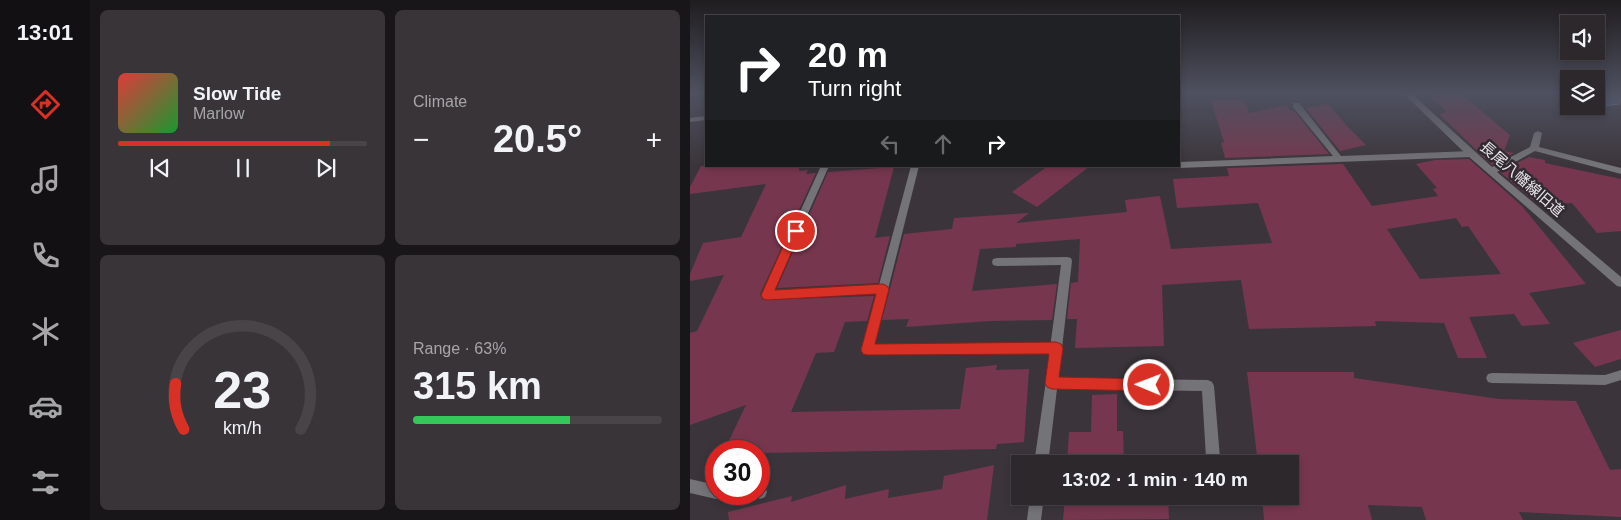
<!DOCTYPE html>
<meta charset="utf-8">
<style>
body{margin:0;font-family:Arial,"Noto Sans JP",sans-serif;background:#383438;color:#f1f3f6;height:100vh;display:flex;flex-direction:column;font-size:19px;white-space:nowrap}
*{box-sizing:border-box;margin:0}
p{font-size:16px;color:#a6a6a9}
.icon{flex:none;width:28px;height:28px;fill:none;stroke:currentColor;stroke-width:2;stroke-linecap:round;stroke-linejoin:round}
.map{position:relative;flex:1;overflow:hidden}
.details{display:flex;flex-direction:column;gap:10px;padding:10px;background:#181618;width:600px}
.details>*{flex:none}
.hud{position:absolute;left:15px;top:15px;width:475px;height:152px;border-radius:0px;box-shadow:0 2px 8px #0003,0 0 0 1px #484448;background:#202124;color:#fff;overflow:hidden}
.fabs{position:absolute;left:870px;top:15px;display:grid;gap:10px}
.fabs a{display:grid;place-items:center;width:45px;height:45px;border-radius:0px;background:#2c282c;box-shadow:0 2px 8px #0003,0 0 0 1px #484448;font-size:25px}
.speed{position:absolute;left:15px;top:440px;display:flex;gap:10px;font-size:25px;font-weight:700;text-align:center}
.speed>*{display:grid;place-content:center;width:65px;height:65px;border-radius:50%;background:#2c282c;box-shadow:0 2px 8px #0003,0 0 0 1px #484448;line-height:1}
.speed .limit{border:8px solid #d22;background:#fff;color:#111}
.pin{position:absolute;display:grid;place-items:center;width:42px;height:42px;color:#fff;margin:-21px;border:2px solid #fff;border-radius:50%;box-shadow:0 1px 5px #0007}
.me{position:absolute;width:55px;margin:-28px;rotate:271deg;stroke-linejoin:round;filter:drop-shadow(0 0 4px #0008)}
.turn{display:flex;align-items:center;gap:18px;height:105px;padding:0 20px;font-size:22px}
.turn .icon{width:65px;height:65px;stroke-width:2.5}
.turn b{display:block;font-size:35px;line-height:42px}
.lanes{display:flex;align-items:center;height:48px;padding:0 20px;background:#0003;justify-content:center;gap:25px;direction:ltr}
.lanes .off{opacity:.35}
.big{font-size:38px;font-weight:600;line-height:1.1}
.details .widget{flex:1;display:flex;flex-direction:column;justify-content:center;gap:8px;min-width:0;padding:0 18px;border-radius:8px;background:#383438}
.details .dial{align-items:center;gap:0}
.dial svg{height:130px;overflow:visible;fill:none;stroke:#484448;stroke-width:7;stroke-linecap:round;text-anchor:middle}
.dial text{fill:#f1f3f6;stroke:none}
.song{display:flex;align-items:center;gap:15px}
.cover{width:60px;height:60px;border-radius:8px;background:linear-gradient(135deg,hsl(0 70% 55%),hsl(130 70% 35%))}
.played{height:5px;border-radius:2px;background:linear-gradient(90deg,#d93025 85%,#484448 85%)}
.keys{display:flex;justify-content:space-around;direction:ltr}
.heat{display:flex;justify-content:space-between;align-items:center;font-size:28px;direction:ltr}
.charge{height:8px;border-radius:4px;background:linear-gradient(90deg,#34c759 63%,#484448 0)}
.details .tiles{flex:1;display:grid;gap:10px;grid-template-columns:repeat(2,1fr)}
.trip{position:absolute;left:321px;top:455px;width:288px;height:50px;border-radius:0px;background:#2c282c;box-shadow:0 2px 8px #0003,0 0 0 1px #484448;font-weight:600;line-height:50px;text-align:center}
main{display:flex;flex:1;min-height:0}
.menu{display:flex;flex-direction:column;width:90px;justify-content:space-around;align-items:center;background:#121012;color:#a6a6a9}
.menu .icon{width:35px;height:35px}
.menu .active{color:#d93025}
.menu b{font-size:22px;color:#f1f3f6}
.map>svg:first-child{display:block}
</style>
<main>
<nav class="menu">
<b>13:01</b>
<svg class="icon active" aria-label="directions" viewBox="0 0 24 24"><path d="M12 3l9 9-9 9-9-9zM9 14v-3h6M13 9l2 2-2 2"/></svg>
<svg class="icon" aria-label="music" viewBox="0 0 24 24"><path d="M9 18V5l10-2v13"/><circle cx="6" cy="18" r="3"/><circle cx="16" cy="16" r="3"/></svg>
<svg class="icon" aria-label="phone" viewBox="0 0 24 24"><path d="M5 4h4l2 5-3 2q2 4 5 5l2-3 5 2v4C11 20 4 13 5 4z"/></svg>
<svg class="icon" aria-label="climate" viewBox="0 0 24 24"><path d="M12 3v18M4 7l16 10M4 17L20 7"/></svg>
<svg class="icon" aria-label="car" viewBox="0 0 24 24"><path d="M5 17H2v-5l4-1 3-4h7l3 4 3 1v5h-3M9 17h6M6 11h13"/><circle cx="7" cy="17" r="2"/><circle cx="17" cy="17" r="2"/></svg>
<svg class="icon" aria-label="filters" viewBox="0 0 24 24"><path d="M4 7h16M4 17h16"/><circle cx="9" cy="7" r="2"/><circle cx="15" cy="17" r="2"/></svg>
</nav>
<section class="details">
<div class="tiles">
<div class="widget">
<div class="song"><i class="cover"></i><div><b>Slow Tide</b><p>Marlow</p></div></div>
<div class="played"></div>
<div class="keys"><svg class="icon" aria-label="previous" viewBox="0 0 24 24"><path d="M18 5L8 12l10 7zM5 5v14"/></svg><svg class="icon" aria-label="pause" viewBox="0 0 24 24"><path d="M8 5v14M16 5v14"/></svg><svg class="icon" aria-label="next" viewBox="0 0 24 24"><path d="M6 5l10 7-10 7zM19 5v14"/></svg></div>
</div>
<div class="widget"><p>Climate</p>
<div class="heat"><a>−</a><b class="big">20.5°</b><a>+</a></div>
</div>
<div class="widget dial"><svg viewBox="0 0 100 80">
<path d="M14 69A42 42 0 1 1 86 69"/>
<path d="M14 69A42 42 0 0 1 9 41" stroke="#d93025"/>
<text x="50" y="56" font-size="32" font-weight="700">23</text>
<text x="50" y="72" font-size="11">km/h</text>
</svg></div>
<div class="widget"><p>Range · 63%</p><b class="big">315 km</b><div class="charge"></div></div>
</div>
</section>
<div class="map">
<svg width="931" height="520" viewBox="0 0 931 520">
<rect width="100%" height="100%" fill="#3b353b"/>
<path fill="#516ea5" stroke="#7f92ba" d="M906,93H931L930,104L896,108L891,106H906Z"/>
<path fill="#76374e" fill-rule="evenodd" d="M737,93H770L820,135L814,151L824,153L802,165L749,114L757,112Z
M553,99L559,113L596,105L601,111H604L639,154L535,158L531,143L534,142L521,101Z
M638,104L657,126L676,145L650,151L616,108Z
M839,157L855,160V163L931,179V231L907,233L882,203L849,205L810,172Z
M779,159L832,206L896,284L839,293L860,324L832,326L824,314L779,317L797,358H768L754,323L685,321L686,326L559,329L551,280L472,285L474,346L385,348L387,319H377L381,283L388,282L390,239L326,244V247L290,249L282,291L367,284L362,320L300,321L216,327L219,319L192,320L214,234L262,229L264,218L339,213L326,223L437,212L435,200L470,196L481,249L582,243L568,203L487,208L483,179L539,176L537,168L653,164L682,206L748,196L743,189L747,188L726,164L745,160ZM766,218L772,227L778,226L811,274L730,279L697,229Z
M11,166H109V171L118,170L116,174L126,173L70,294L73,300L184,296L177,321L155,322L144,352L126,353L101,412L270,409L276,368L307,365L306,370L339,369L334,442L307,444L306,449L69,453V451H34L56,405L0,425V333L7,331L34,275L0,281V274L13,243L51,237L76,184L0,194V187Z
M358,166H400L347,207L322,192Z
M204,167L185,238L200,236L188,283L87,288L138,172Z
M931,330V359L905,367L883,343Z
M557,372H664V378L809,399L886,401L920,470L931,469V517L829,512L833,520H736L732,507L678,505L682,520H574L572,496H600V464H568Z
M427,394V431H433L434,464H377L379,432H401L402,395Z
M304,465L297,520H39L38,512L102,496L101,502L156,485L155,499L199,489L198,498L252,489L254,476Z
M375,496H478L479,519L373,520Z"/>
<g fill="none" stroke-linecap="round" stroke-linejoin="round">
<path fill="#747377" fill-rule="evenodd" d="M603,103H609L651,156L781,151L785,154L781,157L489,168L486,166H489V162L643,156L603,107Z
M377,257L381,258L382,261L372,348L370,352L366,353L362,352L360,348L371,265L307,266L303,265L302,262L303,259L307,258Z
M931,370V380L915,385L802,383L798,382L796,378L798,374L802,373L915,375Z
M0,479L26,485V494H69V485L75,487L77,492L75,497L70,499L64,496L63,499C52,503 39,505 30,497L26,499L0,493Z"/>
<path fill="#747377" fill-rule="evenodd" d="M713,93H721L802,167L840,147L844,133L848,131L852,133L849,147L931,168V174L845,151L807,172L931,277V287L927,286L778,156Z
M16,116V120L0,122V118Z
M131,166H139L84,290L189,285L221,166H229L184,345L366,343L370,344L372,348L368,378L518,380L522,382L524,386L530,458L528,463H518L516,458L512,391L367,389L358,464H344L360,353L177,355L173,354L171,350L186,294L77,299L73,298L72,295Z
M340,496H354L351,520H337Z"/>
</g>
<linearGradient id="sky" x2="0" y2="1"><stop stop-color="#201d20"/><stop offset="0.56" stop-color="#4f5160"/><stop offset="1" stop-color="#4f5160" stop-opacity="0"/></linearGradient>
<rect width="931" height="166" fill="url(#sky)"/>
<path fill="#d93025" stroke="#8d1f18" d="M106,227L111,231L85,290L193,284L197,286L199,289L185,344L366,342L371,344L373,348L369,377L459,379L464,381L466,385L464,389L459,391L362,389L357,387L355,383L359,354L177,355L173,354L171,350L186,294L77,300L73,299L71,295L100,231Z"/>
<g text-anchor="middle" stroke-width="5" stroke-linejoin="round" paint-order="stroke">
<g font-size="15" fill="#eae6ea" stroke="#312b31">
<text transform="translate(832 179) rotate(41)" y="5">長尾八幡線旧道</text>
</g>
</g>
</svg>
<div class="fabs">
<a><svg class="icon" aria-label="sound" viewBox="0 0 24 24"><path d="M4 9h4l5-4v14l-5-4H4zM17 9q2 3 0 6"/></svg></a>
<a><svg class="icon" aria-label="layers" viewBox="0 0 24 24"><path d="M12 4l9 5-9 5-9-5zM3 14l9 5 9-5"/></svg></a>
</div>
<div class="speed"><div class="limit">30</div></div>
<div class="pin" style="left:106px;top:231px;background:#d93025"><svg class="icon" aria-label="arrive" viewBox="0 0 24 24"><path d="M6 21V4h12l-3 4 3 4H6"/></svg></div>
<svg class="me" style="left:459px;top:385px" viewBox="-20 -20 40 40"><circle r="17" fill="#d93025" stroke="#fff" stroke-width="3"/><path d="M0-11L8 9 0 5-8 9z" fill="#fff"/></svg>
<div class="trip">13:02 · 1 min · 140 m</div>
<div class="hud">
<div class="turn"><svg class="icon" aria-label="right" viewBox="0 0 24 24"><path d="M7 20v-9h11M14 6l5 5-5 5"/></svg><div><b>20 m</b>Turn right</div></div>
<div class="lanes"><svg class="icon off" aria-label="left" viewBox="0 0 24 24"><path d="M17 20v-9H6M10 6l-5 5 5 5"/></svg><svg class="icon off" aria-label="ahead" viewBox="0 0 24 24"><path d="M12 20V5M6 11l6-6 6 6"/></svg><svg class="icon" aria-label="right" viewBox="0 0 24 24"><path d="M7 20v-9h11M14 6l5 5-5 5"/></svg></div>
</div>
</div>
</main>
